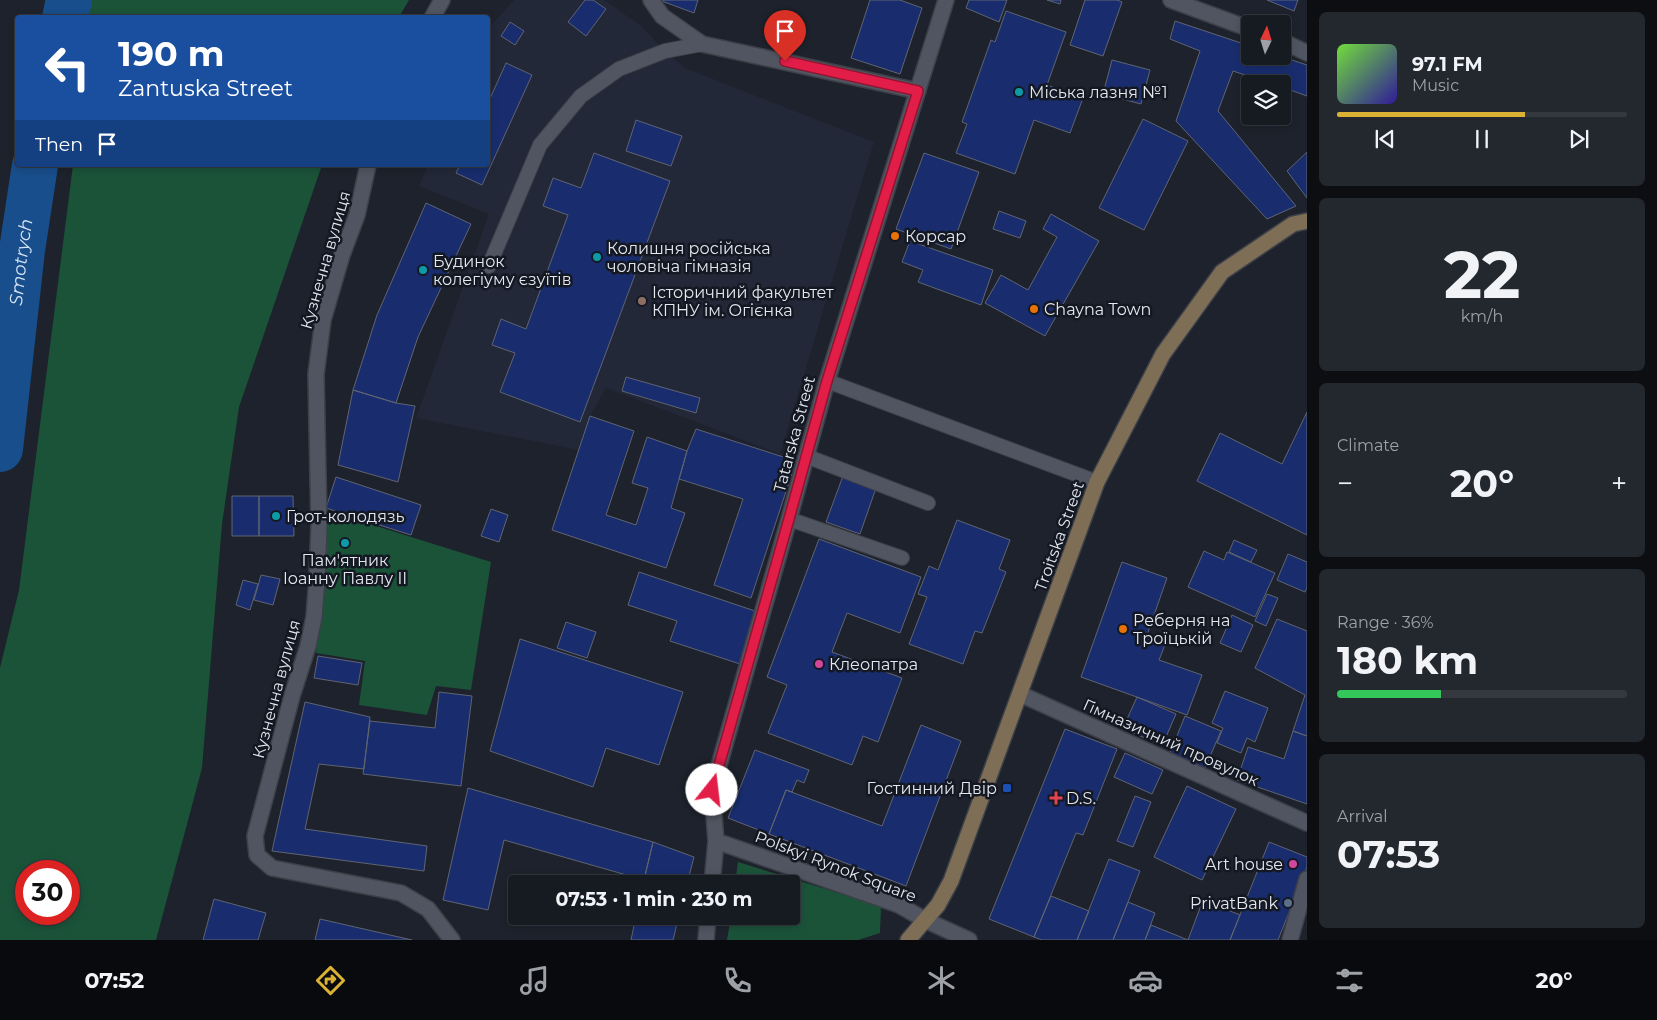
<!DOCTYPE html>
<meta charset="utf-8">
<style>
body{margin:0;font-family:Montserrat,sans-serif;background:#23272e;color:#f1f3f6;height:100vh;display:flex;flex-direction:column;font-size:19px;white-space:nowrap}
*{box-sizing:border-box;margin:0}
p{font-size:16px;color:#9ea1a5}
.icon{flex:none;width:28px;height:28px;fill:none;stroke:currentColor;stroke-width:2;stroke-linecap:round;stroke-linejoin:round}
.map{position:relative;flex:1;overflow:hidden}
.drawer{display:flex;flex-direction:column;gap:12px;padding:12px;background:#0c0e12;width:350px}
.drawer>*{flex:none}
.top-card{position:absolute;left:15px;top:15px;width:475px;height:152px;border-radius:5px;box-shadow:0 2px 8px #0003,0 0 0 1px #35383f;background:#1a4fa0;color:#fff;overflow:hidden}
.needle{width:32px;rotate:4deg}
.buttons{position:absolute;left:1241px;top:15px;display:grid;gap:10px}
.buttons a{display:grid;place-items:center;width:50px;height:50px;border-radius:5px;background:#161a21;box-shadow:0 2px 8px #0003,0 0 0 1px #35383f;font-size:25px}
.speed{position:absolute;left:15px;top:860px;display:flex;gap:10px;font-size:25px;font-weight:700;text-align:center}
.speed>*{display:grid;place-content:center;width:65px;height:65px;border-radius:50%;background:#161a21;box-shadow:0 2px 8px #0003,0 0 0 1px #35383f;line-height:1}
.speed .limit{border:8px solid #d22;background:#fff;color:#111}
.pin{position:absolute;display:grid;place-items:center;width:42px;height:42px;color:#fff;margin:-51px -21px;border-radius:50% 50% 50% 0;rotate:-45deg;box-shadow:0 0 5px #0007}
.pin .icon{rotate:45deg}
.me{position:absolute;width:55px;margin:-28px;rotate:16deg;stroke-linejoin:round;filter:drop-shadow(0 0 4px #0008)}
.turn{display:flex;align-items:center;gap:18px;height:105px;padding:0 20px;font-size:22px}
.turn .icon{width:65px;height:65px;stroke-width:2.5}
.turn b{display:block;font-size:35px;line-height:42px}
.then{display:flex;align-items:center;height:48px;padding:0 20px;background:#0003;gap:10px;font-size:19px}
.big{font-size:38px;font-weight:700;line-height:1.1}
.drawer .tile{flex:1;display:flex;flex-direction:column;justify-content:center;gap:8px;min-width:0;padding:0 18px;border-radius:8px;background:#23272e}
.drawer .dial{align-items:center;gap:0}
.dial b{font-size:65px;line-height:1}
.song{display:flex;align-items:center;gap:15px}
.cover{width:60px;height:60px;border-radius:8px;background:linear-gradient(135deg,hsl(100 70% 55%),hsl(250 70% 35%))}
.played{height:5px;border-radius:2px;background:linear-gradient(90deg,#dbb233 65%,#35383f 65%)}
.keys{display:flex;justify-content:space-around;direction:ltr}
.heat{display:flex;justify-content:space-between;align-items:center;font-size:28px;direction:ltr}
.charge{height:8px;border-radius:4px;background:linear-gradient(90deg,#34c759 36%,#35383f 0)}
.trip{position:absolute;left:508px;top:875px;width:292px;height:50px;border-radius:5px;background:#161a21;box-shadow:0 2px 8px #0003,0 0 0 1px #35383f;font-weight:700;line-height:50px;text-align:center}
.dock{display:flex;height:80px;justify-content:space-around;align-items:center;background:#090a0d;color:#9ea1a5}
.dock .icon{width:35px;height:35px}
.dock .on{color:#dbb233}
.dock b{font-size:22px;color:#f1f3f6}
main{display:flex;flex:1;min-height:0}
.map>svg:first-child{display:block}
</style>
<main>
<div class="map">
<svg width="1307" height="940" viewBox="0 0 1307 940">
<rect width="100%" height="100%" fill="#1d222c"/>
<path fill="#222838" d="M514,0H604L640,25L665,51L685,68L874,142L780,454L606,388L590,416L579,450L416,418L489,214L419,186L428,165H488V29Z"/>
<path fill="#1b5339" fill-rule="evenodd" d="M82,0H409L399,17H81Z
M73,165H322L239,407L222,524L202,768L156,940H0V668L19,590ZM69,871V914H26V871Z
M325,510L491,562L471,690L436,686L427,715L359,705L365,661L316,653Z
M738,862L881,906L880,933L858,940H727L731,916H791V884H735Z"/>
<g fill="none" stroke-linecap="round" stroke-linejoin="round">
<g stroke="#184e8b" stroke-width="46">
<path d="M65,18L69,0"/>
<path id="s1" d="M0,449L22,250L35,165"/>
</g>
</g>
<path fill="#192d6e" stroke="#5f6471" d="M585,0H593L606,9L586,36L568,22Z
M659,0H698L694,13Z
M870,0H900L922,8L900,74L851,58Z
M969,0H1007L999,22L966,8Z
M1047,0H1061L1060,4Z
M1085,0H1117L1122,2L1103,56L1070,45Z
M1267,0H1298L1294,11Z
M1006,11L1066,32L1047,85L1083,98L1070,133L1034,120L1015,174L956,153L967,124L962,122L991,40L995,42Z
M1175,21L1250,46V56H1280L1307,65V96L1282,87V84H1272L1233,71L1218,111L1296,206L1267,219L1176,121L1200,51L1170,39Z
M510,22L524,31L515,45L501,36Z
M1112,60L1150,70L1141,104L1103,94Z
M506,63L532,75L482,185L456,173L460,165H488V103Z
M1143,119L1188,141L1144,230L1099,208Z
M636,120L682,136L671,166L626,151Z
M1307,152V198L1287,171Z
M594,153L670,181L580,422L500,392L515,353L492,345L501,319L526,329L568,215L543,206L553,178L581,188Z
M924,153L979,172L951,249L896,229Z
M426,203L471,224L418,337L396,403L353,390L377,315Z
M999,211L1026,221L1020,238L993,229Z
M1051,214L1099,241L1045,336L985,303L1001,275L1028,290L1057,237L1043,229Z
M910,241L993,270L981,305L918,282L923,270L902,262Z
M626,377L700,398L696,413L622,391Z
M353,390L396,403L415,406L398,482L338,465Z
M1307,412V535L1197,481L1220,433L1282,464Z
M590,416L634,431L606,515L636,525L648,488L632,483L647,437L687,451L671,508L685,513L666,568L552,530Z
M696,429L796,461L751,598L714,585L743,499L679,479L687,451Z
M843,476L876,488L860,534L826,522Z
M336,477L421,505L411,535L326,508Z
M232,496H259V536H232Z
M259,496H293L294,536H259Z
M491,509L508,515L499,542L481,536Z
M957,520L1010,540L999,569L1006,572L982,633L975,631L963,664L909,644L927,597L918,594L929,566L938,570Z
M819,539L921,577L900,633L847,613L832,652L902,678L878,742L863,736L852,765L768,733L787,685L767,677Z
M1234,540L1257,550L1251,562L1229,552Z
M1204,551L1224,560L1227,552L1275,573L1255,617L1188,587Z
M1288,554L1307,562V588L1305,592L1277,580Z
M1122,562L1167,578L1146,638L1165,645L1159,660L1202,675L1187,715L1081,677Z
M639,572L758,612L740,664L670,641L677,621L628,605Z
M261,575L280,579L273,605L254,600Z
M243,580L258,584L250,610L236,605Z
M1267,594L1278,598L1266,626L1255,621Z
M1232,615L1253,625L1241,652L1220,643Z
M1277,619L1307,631V736L1293,731L1305,695L1255,668Z
M566,622L596,632L587,658L557,648Z
M520,639L683,692L659,765L606,748L593,787L490,751Z
M318,656L362,663L358,685L314,678Z
M1225,691L1268,708L1255,742L1247,738L1241,753L1217,743L1223,728L1212,723Z
M439,692L472,696L461,786L363,774L370,721L435,728Z
M1137,697L1176,714L1162,746L1123,728Z
M305,702L370,717L364,769L319,764L305,829L427,846L424,871L272,851Z
M1185,716L1221,731L1205,768L1170,753Z
M921,725L961,741L906,886L769,834L786,790L882,826Z
M1065,729L1117,749L1083,835L1076,833L1034,937L989,919Z
M1293,731L1307,736V804L1237,780L1248,747L1284,759Z
M755,750L809,770L804,783L797,780L792,792L786,790L769,834L728,818Z
M1125,753L1163,770L1152,794L1114,777Z
M1187,786L1236,809L1202,880L1154,857Z
M468,788L653,842L644,880L504,840L488,910L443,900Z
M1135,796L1151,802L1133,847L1117,841Z
M653,842L694,857L687,884H643Z
M1269,842L1307,857V867L1278,940H1230Z
M1109,859L1140,871L1128,902L1113,940H1077Z
M1051,896L1089,911L1077,940H1042L1034,937Z
M214,899L266,913L258,940H203Z
M1203,900L1240,915L1230,940H1188Z
M1128,902L1155,913L1145,940H1113Z
M636,916H679L673,940H631Z
M320,919L412,940H315Z
M1151,925L1188,940H1145Z"/>
<g fill="none" stroke-linecap="round" stroke-linejoin="round">
<g stroke="#3d4048" stroke-width="16">
<path id="lane" d="M489,266L540,145L581,96L619,69L665,51L702,44
M827,381L1097,482
M806,456L928,503
M789,519L902,558"/>
</g>
<g stroke="#3d4048" stroke-width="18">
<path id="street" d="M651,0L662,16L702,44L918,91
M1171,0L1250,29
M432,18L442,0
M1282,41L1307,53
M368,165L357,215L342,255L323,320L316,374L319,526L317,579L314,617L308,646L292,696L255,836L257,855L272,868L401,893L428,909L452,940
M1020,694L1307,823
M716,841L899,905L925,920L969,940
M712,884L716,841L712,790L789,519L827,381L946,0
M706,940L708,916
M1290,940L1307,879"/>
</g>
<g stroke="#3d4048" stroke-width="18">
<path id="secondary" d="M908,940L938,905L951,881L1097,482L1163,354L1222,272L1293,224L1307,221"/>
</g>
<use href="#lane" stroke="#505561" stroke-width="14"/>
<use href="#street" stroke="#505561" stroke-width="15"/>
<use href="#secondary" stroke="#7f6e56" stroke-width="15"/>
</g>
<g fill="none" stroke-linecap="round" stroke-linejoin="round">
<g stroke="#92132f" stroke-width="12">
<path id="route" d="M712,790L789,519L827,381L918,91L785,61"/>
</g>
<use href="#route" stroke="#e11d48" stroke-width="9"/>
</g>
<g fill="#0f9aa8" stroke="#141822" stroke-width="2">
<circle cx="1019" cy="92" r="5"/>
<circle cx="597" cy="257" r="5"/>
<circle cx="423" cy="270" r="5"/>
<circle cx="276" cy="516" r="5"/>
<circle cx="345" cy="543" r="5"/>
</g>
<g fill="#e8710a" stroke="#141822" stroke-width="2">
<circle cx="895" cy="236" r="5"/>
<circle cx="1034" cy="309" r="5"/>
<circle cx="1123" cy="629" r="5"/>
</g>
<circle fill="#8d6e63" stroke="#141822" stroke-width="2" cx="642" cy="301" r="5"/>
<g fill="#d1479c" stroke="#141822" stroke-width="2">
<circle cx="819" cy="664" r="5"/>
<circle cx="1293" cy="864" r="5"/>
</g>
<rect fill="#1a4fb4" stroke="#141822" stroke-width="2" x="1002" y="783" width="10" height="10" rx="2.5"/>
<path fill="#e0444e" stroke="#141822" stroke-width="2" d="M1053.5 790.5h5v5h5v5h-5v5h-5v-5h-5v-5h5z"/>
<circle fill="#5c6f8a" stroke="#141822" stroke-width="2" cx="1288" cy="903" r="5"/>
<g text-anchor="middle" stroke-width="5" stroke-linejoin="round" paint-order="stroke">
<g font-size="16" fill="#e3e7ee" stroke="#141822" text-anchor="start">
<text x="1029" y="98">Міська лазня №1</text>
<text x="905" y="242">Корсар</text>
<text x="607" y="254">Колишня російська<tspan x="607" dy="18">чоловіча гімназія</tspan></text>
<text x="433" y="267">Будинок<tspan x="433" dy="18">колегіуму єзуїтів</tspan></text>
<text x="652" y="298">Історичний факультет<tspan x="652" dy="18">КПНУ ім. Огієнка</tspan></text>
<text x="1044" y="315">Chayna Town</text>
<text x="286" y="522">Грот-колодязь</text>
<text x="345" y="566" text-anchor="middle">Пам'ятник<tspan x="345" dy="18">Iоанну Павлу II</tspan></text>
<text x="1133" y="626">Реберня на<tspan x="1133" dy="18">Троїцькій</tspan></text>
<text x="829" y="670">Клеопатра</text>
<text x="997" y="794" text-anchor="end">Гостинний Двір</text>
<text x="1066" y="804">D.S.</text>
<text x="1283" y="870" text-anchor="end">Art house</text>
<text x="1278" y="909" text-anchor="end">PrivatBank</text>
</g>
<g font-size="16" fill="#e3e7ee" stroke="#141822">
<text transform="translate(325 260) rotate(-74)" y="6">Кузнечна вулиця</text>
<text transform="translate(794 434) rotate(-75)" y="6">Tatarska Street</text>
<text transform="translate(1059 536) rotate(-70)" y="6">Troitska Street</text>
<text transform="translate(276 689) rotate(-75)" y="6">Кузнечна вулиця</text>
<text transform="translate(1171 742) rotate(24)" y="6">Гімназичний провулок</text>
<text transform="translate(836 866) rotate(21)" y="6">Polskyi Rynok Square</text>
</g>
<g font-size="18" font-style="italic" fill="#d5e3f5" stroke="#141822">
<text dy="6" stroke="none"><textPath href="#s1" startOffset="188">Smotrych</textPath></text>
</g>
</g>
</svg>
<div class="buttons">
<a><svg class="needle" viewBox="-14 -14 28 28"><path d="M0-13l5 13h-10z" fill="#e53935"/><path d="M0 13l5-13h-10z" fill="#9ea1a5"/></svg></a>
<a><svg class="icon" aria-label="layers" viewBox="0 0 24 24"><path d="M12 4l9 5-9 5-9-5zM3 14l9 5 9-5"/></svg></a>
</div>
<div class="speed"><div class="limit">30</div></div>
<div class="pin" style="left:785px;top:61px;background:#d93025"><svg class="icon" aria-label="arrive" viewBox="0 0 24 24"><path d="M6 21V4h12l-3 4 3 4H6"/></svg></div>
<svg class="me" style="left:712px;top:790px" viewBox="-20 -20 40 40"><circle r="19" fill="#fff"/><path d="M0-13L10 11 0 6-10 11z" fill="#e11d48"/></svg>
<div class="trip">07:53 · 1 min · 230 m</div>
<div class="top-card">
<div class="turn"><svg class="icon" aria-label="left" viewBox="0 0 24 24"><path d="M17 20v-9H6M10 6l-5 5 5 5"/></svg><div><b>190 m</b>Zantuska Street</div></div>
<div class="then">Then<svg class="icon" aria-label="arrive" viewBox="0 0 24 24"><path d="M6 21V4h12l-3 4 3 4H6"/></svg></div>
</div>
</div>
<section class="drawer">
<div class="tile">
<div class="song"><i class="cover"></i><div><b>97.1 FM</b><p>Music</p></div></div>
<div class="played"></div>
<div class="keys"><svg class="icon" aria-label="previous" viewBox="0 0 24 24"><path d="M18 5L8 12l10 7zM5 5v14"/></svg><svg class="icon" aria-label="pause" viewBox="0 0 24 24"><path d="M8 5v14M16 5v14"/></svg><svg class="icon" aria-label="next" viewBox="0 0 24 24"><path d="M6 5l10 7-10 7zM19 5v14"/></svg></div>
</div>
<div class="tile dial"><b>22</b><p>km/h</p></div>
<div class="tile"><p>Climate</p>
<div class="heat"><a>−</a><b class="big">20°</b><a>+</a></div>
</div>
<div class="tile"><p>Range · 36%</p><b class="big">180 km</b><div class="charge"></div></div>
<div class="tile"><p>Arrival</p><b class="big">07:53</b></div>
</section>
</main>
<nav class="dock">
<b>07:52</b>
<svg class="icon on" aria-label="directions" viewBox="0 0 24 24"><path d="M12 3l9 9-9 9-9-9zM9 14v-3h6M13 9l2 2-2 2"/></svg>
<svg class="icon" aria-label="music" viewBox="0 0 24 24"><path d="M9 18V5l10-2v13"/><circle cx="6" cy="18" r="3"/><circle cx="16" cy="16" r="3"/></svg>
<svg class="icon" aria-label="phone" viewBox="0 0 24 24"><path d="M5 4h4l2 5-3 2q2 4 5 5l2-3 5 2v4C11 20 4 13 5 4z"/></svg>
<svg class="icon" aria-label="climate" viewBox="0 0 24 24"><path d="M12 3v18M4 7l16 10M4 17L20 7"/></svg>
<svg class="icon" aria-label="car" viewBox="0 0 24 24"><path d="M5 17H2v-5l4-1 3-4h7l3 4 3 1v5h-3M9 17h6M6 11h13"/><circle cx="7" cy="17" r="2"/><circle cx="17" cy="17" r="2"/></svg>
<svg class="icon" aria-label="filters" viewBox="0 0 24 24"><path d="M4 7h16M4 17h16"/><circle cx="9" cy="7" r="2"/><circle cx="15" cy="17" r="2"/></svg>
<b>20°</b>
</nav>
